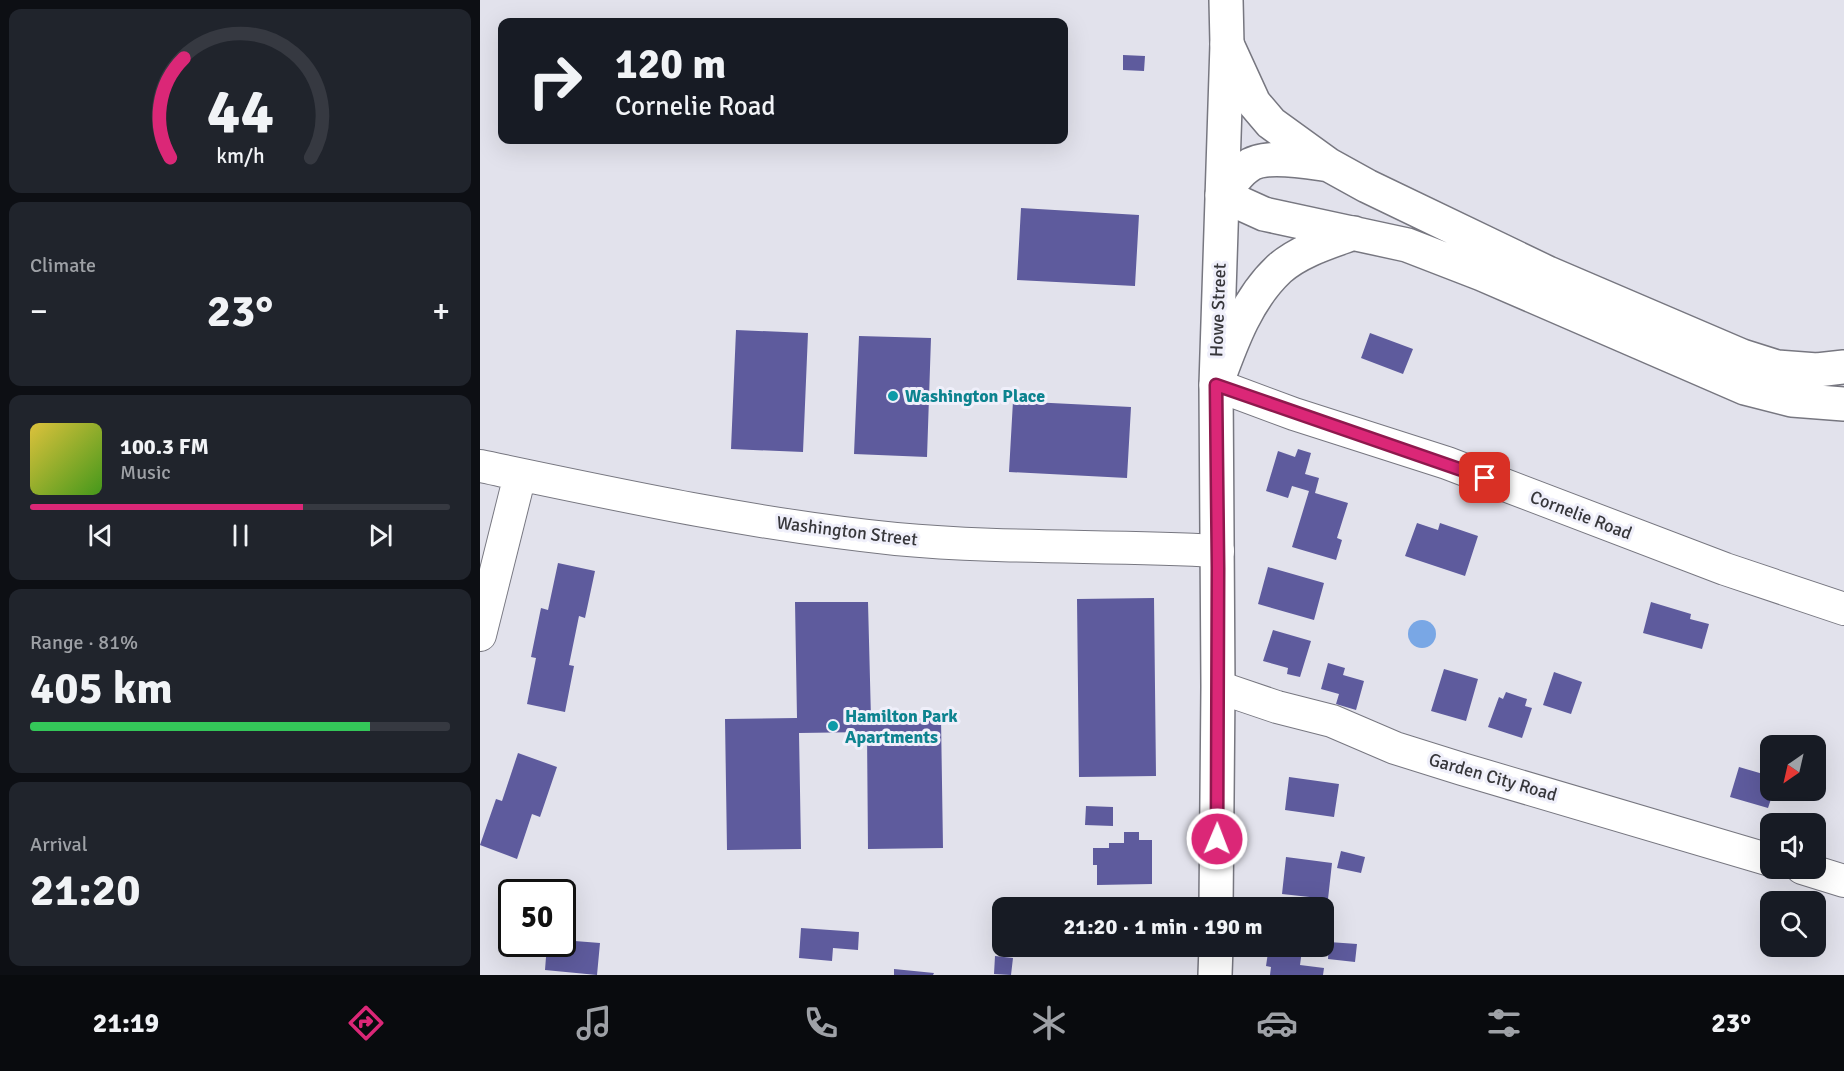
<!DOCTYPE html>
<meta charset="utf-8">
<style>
body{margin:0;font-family:Signika,sans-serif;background:#20242c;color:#f1f3f6;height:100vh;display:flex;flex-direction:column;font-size:22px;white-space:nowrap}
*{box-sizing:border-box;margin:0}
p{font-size:20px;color:#9ea1a6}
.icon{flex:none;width:33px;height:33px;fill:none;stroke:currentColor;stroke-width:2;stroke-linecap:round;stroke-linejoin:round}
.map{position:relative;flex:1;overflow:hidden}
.panel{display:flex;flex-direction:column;gap:9px;padding:9px;background:#0d0f14;width:480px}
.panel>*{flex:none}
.banner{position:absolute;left:18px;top:18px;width:570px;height:126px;border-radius:12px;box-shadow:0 6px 24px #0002;background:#171b24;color:#f1f3f6;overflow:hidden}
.needle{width:39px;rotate:214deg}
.buttons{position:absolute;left:1280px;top:735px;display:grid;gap:12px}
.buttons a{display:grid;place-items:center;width:66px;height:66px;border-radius:12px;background:#171b24;box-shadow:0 6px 24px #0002;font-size:30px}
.speed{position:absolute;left:18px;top:879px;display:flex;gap:12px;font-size:30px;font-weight:700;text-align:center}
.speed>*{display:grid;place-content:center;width:78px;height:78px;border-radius:50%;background:#171b24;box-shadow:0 6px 24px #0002;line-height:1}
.speed .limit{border:3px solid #111;border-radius:9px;background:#fff;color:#111}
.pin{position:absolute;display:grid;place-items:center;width:51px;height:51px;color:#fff;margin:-26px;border-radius:12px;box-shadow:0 3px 9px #0006}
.me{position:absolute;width:66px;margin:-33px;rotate:1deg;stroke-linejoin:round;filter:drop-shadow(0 0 4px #0008)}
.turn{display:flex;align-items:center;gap:21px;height:126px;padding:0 18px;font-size:27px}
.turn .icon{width:78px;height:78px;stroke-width:2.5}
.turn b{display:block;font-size:42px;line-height:51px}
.big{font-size:45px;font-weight:800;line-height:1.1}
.panel .widget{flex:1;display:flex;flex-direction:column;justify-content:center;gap:9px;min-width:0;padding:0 21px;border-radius:12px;background:#20242c}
.panel .dial{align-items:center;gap:0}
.dial svg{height:156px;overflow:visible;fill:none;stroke:#363941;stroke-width:7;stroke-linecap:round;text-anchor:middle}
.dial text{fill:#f1f3f6;stroke:none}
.song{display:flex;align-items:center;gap:18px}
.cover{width:72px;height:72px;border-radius:9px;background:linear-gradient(135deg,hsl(50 70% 55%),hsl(100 70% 35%))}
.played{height:6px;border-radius:3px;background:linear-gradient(90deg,#db2777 65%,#363941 65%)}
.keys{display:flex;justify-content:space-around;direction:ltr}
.heat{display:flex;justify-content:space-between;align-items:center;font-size:33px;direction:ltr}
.charge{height:9px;border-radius:4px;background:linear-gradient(90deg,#34c759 81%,#363941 0)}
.trip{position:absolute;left:512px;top:897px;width:342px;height:60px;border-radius:12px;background:#171b24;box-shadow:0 6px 24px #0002;font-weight:800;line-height:60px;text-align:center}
.tab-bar{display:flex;height:96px;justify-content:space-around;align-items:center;background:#090b0e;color:#9ea1a6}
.tab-bar .icon{width:42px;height:42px}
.tab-bar .on{color:#db2777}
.tab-bar b{font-size:27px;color:#f1f3f6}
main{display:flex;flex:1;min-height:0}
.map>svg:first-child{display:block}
</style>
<main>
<section class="panel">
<div class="widget dial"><svg viewBox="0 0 100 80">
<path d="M14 69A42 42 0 1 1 86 69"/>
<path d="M14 69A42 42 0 0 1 21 18" stroke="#db2777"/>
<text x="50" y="56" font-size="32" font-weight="700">44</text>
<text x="50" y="72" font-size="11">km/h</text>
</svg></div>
<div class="widget"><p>Climate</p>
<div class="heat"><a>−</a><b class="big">23°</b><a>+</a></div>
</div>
<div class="widget">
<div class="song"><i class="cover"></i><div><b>100.3 FM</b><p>Music</p></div></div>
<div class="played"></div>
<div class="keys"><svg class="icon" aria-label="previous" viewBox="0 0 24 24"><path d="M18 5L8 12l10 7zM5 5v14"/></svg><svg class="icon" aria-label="pause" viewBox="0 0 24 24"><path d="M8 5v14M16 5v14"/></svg><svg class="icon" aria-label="next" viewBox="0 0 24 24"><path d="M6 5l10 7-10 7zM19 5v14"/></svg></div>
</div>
<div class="widget"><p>Range · 81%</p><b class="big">405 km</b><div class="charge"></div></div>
<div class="widget"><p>Arrival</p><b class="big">21:20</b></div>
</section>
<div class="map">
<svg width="1364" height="975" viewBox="0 0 1364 975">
<rect width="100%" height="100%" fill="#e2e2ec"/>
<path fill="#79a7e5" d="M928 634a14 14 0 1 1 28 0a14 14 0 1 1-28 0Z"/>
<path fill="#5e5b9d" d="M643,55L665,56L664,71L643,70Z
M541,208L659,215L655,286L537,280Z
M256,330L328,333L323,452L251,449Z
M890,333L933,349L923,374L881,358Z
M379,336L451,338L447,457L374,454Z
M533,401L651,407L647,478L529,472Z
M818,449L831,453L825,474L839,478L835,493L868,503L857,538L862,540L856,560L812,547L829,491L812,486L808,498L786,491L798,451L815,457Z
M937,523L958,530L960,523L998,536L985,576L925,556Z
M78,563L115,571L105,618L99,616L89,665L94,666L85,712L47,704L56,658L51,657L61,608L68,610Z
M788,567L844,583L834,620L778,604Z
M674,598L676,776L599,777L597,599Z
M315,602H388L391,719L461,718L463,848L388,849L387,732L319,733L321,849L247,850L245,719L317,718Z
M1171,602L1211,614L1210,619L1229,624L1222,649L1163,633Z
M793,630L831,641L820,677L807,674L808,668L783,661Z
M848,663L865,668L863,675L884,681L876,710L856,704L859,694L841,689Z
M964,669L998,679L986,721L951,711Z
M1074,672L1102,682L1091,714L1063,705Z
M1026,692L1047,699L1045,706L1052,708L1042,738L1008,727L1019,697L1023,699Z
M38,753L77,767L60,817L52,814L37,859L0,845L16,799L22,801Z
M1259,767L1290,776V790H1294L1288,808L1250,797Z
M809,777L859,784L854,817L805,810Z
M606,806L633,807V826L605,825Z
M644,832H659V840H672V884L617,885V865H613V848H629V843H644Z
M861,851L885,857L881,873L857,868Z
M806,857L852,863L848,899L802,894Z
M321,928L379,932L378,950L353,948L352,961L319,958Z
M82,940L120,943L117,975L65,970L67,944H82Z
M849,942L877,944L875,962L848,959Z
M789,946L822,950L820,965L844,968L843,975H790L791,967L786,966Z
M515,956L533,958L531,975L514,974Z
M414,969L454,973L453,975H414Z"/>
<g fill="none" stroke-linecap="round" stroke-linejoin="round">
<g stroke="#777780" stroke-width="34">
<path id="minor" d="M736,385L814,414L967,463L1245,569L1364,609
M0,466C138,495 276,525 416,539C523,549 631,545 738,551
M0,635L40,475
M738,687L797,707L852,721L915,748L982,769L1290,860
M1322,868L1364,881"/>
</g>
<g stroke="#777780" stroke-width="36">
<path id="major" d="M736,908L738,687L736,385L747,44L746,0
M735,975L736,946"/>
</g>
<g stroke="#777780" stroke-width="36">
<path id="highway" d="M747,44L774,103L791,123L849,165L887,186L1068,273L1262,356L1297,367L1337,370L1364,367
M849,165C828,162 784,153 767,167C757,174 750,186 742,195L784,214L927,245L1002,274L1265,388L1312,400L1364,404
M736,385C751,344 766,300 799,269C819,251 849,242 874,233"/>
</g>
<use href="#minor" stroke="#fff" stroke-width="32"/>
<use href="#major" stroke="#fff" stroke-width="33"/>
<use href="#highway" stroke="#fff" stroke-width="33"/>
</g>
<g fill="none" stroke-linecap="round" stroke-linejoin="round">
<g stroke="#8e194d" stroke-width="15">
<path id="route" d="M737,839L738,568L736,385L1005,478"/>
</g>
<use href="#route" stroke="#db2777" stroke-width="10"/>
</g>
<g fill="#0f9aa8" stroke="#efeffa" stroke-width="2">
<circle cx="413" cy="396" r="6"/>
<circle cx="353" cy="726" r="6"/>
</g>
<g text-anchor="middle" stroke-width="6" stroke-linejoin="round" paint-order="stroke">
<g font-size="18" fill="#36363a" stroke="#efeffa">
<text transform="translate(738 310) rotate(-88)" y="6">Howe Street</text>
<text transform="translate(1101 515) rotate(21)" y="6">Cornelie Road</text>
<text transform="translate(367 531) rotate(7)" y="6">Washington Street</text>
<text transform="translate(1013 777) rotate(16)" y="6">Garden City Road</text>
</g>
<g font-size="18" font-weight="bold" fill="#0d838f" stroke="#efeffa" text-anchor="start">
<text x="425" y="402">Washington Place</text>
<text x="365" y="722">Hamilton Park<tspan x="365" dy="21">Apartments</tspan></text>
</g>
</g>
</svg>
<div class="buttons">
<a><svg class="needle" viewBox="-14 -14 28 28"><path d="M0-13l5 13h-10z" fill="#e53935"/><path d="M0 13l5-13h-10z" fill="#9ea1a6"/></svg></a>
<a><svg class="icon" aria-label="sound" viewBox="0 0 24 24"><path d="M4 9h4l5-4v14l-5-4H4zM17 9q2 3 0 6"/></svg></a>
<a><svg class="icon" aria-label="search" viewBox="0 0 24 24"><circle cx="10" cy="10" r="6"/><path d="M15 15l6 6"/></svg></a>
</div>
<div class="speed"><div class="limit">50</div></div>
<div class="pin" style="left:1005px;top:478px;background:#d93025"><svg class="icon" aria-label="arrive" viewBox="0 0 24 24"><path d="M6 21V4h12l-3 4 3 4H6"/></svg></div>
<svg class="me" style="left:737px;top:839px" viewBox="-20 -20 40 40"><circle r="17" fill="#db2777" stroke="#fff" stroke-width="3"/><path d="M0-11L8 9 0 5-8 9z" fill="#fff"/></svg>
<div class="trip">21:20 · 1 min · 190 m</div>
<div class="banner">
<div class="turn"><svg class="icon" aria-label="right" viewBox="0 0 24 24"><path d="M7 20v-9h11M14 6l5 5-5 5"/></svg><div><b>120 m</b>Cornelie Road</div></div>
</div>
</div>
</main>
<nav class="tab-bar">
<b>21:19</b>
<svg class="icon on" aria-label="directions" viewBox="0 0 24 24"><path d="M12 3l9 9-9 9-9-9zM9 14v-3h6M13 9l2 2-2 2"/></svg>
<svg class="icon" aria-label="music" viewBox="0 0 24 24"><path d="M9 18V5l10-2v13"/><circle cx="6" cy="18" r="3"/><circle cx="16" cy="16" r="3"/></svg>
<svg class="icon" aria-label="phone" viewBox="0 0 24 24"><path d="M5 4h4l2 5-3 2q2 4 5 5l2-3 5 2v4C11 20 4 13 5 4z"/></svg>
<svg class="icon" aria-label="climate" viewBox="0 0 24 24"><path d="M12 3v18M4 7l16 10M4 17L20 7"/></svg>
<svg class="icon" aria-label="car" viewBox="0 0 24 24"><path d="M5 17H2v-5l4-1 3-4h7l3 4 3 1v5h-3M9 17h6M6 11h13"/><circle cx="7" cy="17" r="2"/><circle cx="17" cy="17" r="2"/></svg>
<svg class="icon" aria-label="filters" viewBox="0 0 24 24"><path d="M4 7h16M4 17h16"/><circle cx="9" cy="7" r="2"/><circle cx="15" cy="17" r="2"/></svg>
<b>23°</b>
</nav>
